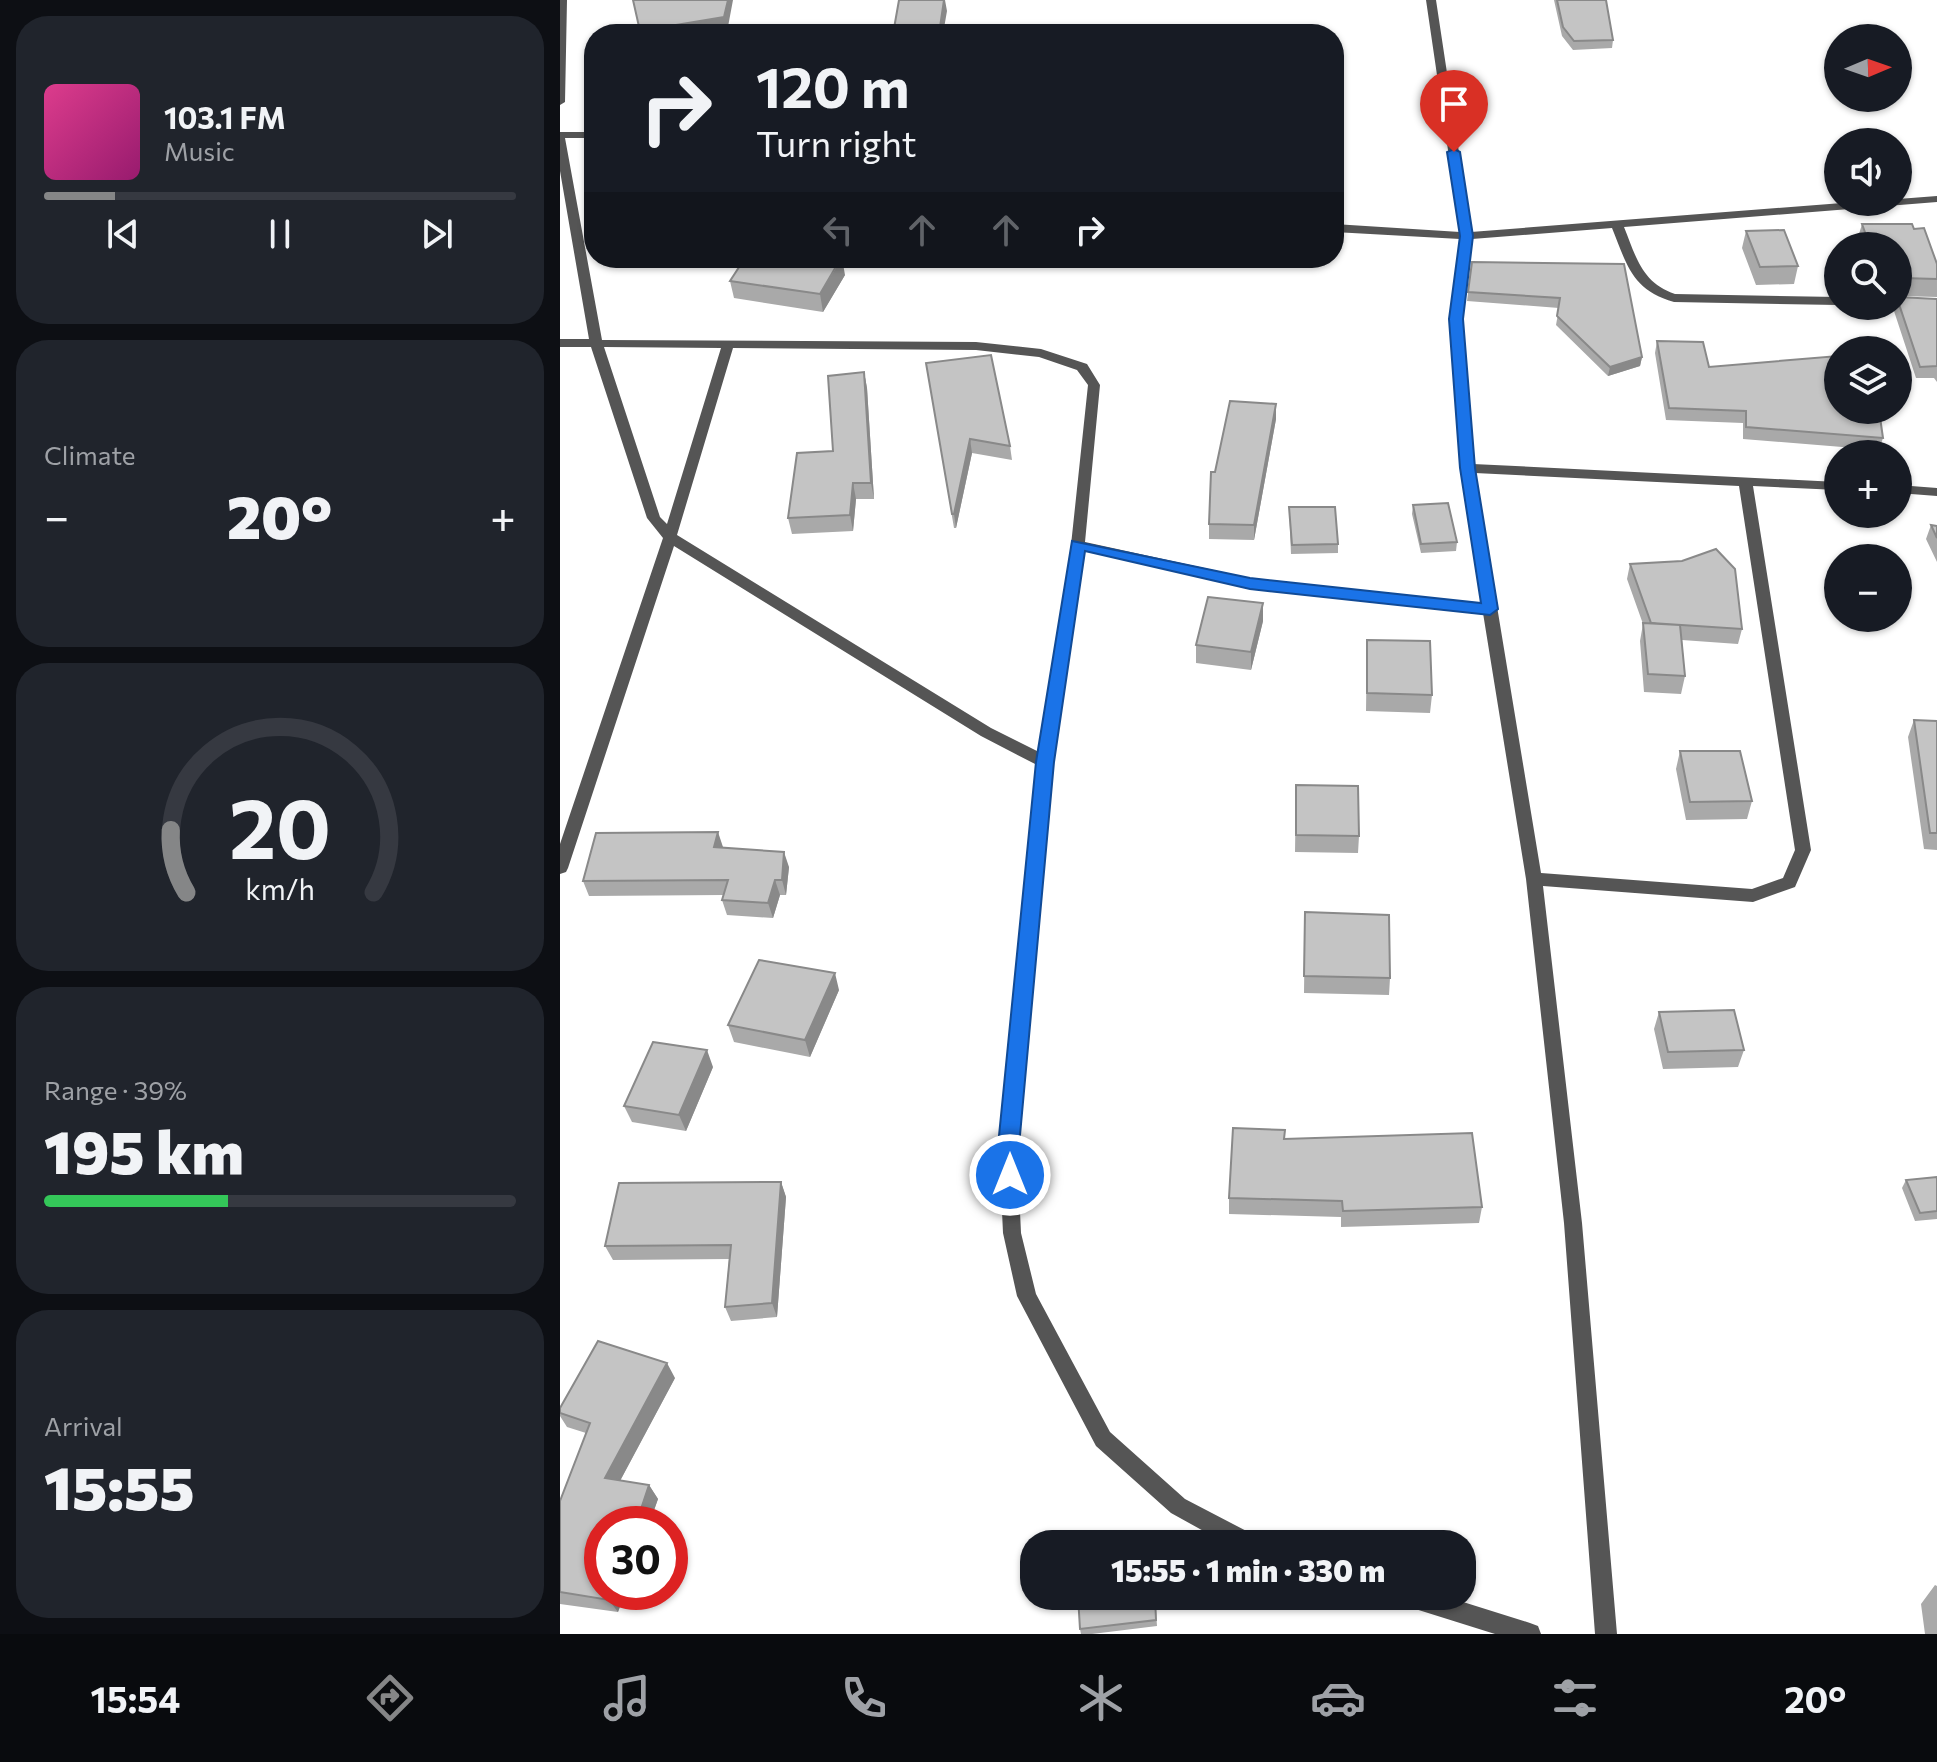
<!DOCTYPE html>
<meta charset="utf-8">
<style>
body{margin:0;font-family:Commissioner,sans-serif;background:#20242c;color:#f1f3f6;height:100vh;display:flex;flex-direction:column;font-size:30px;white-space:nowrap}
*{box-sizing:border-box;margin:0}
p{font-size:26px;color:#9ea1a6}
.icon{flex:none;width:44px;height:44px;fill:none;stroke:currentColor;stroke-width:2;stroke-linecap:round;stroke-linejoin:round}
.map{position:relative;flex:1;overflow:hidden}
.side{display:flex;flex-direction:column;gap:16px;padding:16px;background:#0d0f14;width:560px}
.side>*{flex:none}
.hud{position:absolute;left:24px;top:24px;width:760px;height:244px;border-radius:32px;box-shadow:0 2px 6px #0004;background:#171b24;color:#f1f3f6;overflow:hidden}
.needle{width:52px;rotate:88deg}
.fabs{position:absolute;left:1264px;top:24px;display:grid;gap:16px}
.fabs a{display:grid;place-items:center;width:88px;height:88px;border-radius:50%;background:#171b24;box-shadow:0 2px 6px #0004;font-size:40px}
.speed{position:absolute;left:24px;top:1506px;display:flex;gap:16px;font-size:40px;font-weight:700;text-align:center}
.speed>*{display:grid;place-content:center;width:104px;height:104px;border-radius:50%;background:#171b24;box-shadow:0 2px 6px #0004;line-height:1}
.speed .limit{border:12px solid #d22;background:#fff;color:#111}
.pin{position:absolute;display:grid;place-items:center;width:68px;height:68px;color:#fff;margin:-82px -34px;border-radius:50% 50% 50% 0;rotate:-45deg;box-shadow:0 0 8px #0007}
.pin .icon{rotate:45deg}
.me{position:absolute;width:88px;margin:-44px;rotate:0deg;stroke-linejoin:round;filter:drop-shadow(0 0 6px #0008)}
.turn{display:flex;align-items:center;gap:28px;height:168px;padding:0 40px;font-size:36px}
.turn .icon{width:104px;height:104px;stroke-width:2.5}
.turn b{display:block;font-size:56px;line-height:68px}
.lanes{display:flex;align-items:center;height:76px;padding:0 40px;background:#0003;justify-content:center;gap:40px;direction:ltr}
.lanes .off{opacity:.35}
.big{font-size:60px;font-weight:800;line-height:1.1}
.side .widget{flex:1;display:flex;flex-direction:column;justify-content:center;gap:12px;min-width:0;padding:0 28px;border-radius:32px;background:#20242c}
.side .dial{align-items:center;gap:0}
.dial svg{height:208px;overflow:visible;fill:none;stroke:#363941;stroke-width:7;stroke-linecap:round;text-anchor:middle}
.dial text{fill:#f1f3f6;stroke:none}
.song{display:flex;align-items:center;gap:24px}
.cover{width:96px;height:96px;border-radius:12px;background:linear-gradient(135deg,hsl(330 70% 55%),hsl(320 70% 35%))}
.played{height:8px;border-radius:4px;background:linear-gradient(90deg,#858687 15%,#363941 15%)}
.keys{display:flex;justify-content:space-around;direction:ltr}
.heat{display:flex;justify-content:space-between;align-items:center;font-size:44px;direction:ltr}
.charge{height:12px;border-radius:6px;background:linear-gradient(90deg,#34c759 39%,#363941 0)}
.trip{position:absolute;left:460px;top:1530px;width:456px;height:80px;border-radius:32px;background:#171b24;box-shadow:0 2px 6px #0004;font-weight:800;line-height:80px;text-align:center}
.tabs{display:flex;height:128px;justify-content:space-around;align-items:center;background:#090b0e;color:#9ea1a6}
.tabs .icon{width:56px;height:56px}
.tabs .selected{color:#858687}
.tabs b{font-size:36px;color:#f1f3f6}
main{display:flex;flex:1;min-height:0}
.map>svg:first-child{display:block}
</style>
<main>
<section class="side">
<div class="widget">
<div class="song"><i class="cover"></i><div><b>103.1 FM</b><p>Music</p></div></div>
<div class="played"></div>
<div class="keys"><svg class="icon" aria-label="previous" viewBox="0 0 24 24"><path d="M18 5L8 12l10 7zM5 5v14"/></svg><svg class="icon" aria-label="pause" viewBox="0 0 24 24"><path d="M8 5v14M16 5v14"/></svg><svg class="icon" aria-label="next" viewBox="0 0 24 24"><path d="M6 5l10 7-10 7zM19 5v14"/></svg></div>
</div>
<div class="widget"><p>Climate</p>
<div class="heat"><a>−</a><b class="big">20°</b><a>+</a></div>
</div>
<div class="widget dial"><svg viewBox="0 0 100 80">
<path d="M14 69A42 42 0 1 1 86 69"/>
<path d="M14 69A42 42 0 0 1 8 45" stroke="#858687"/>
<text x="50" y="56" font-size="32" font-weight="700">20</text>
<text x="50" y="72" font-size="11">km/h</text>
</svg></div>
<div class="widget"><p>Range · 39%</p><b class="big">195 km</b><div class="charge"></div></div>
<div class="widget"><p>Arrival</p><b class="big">15:55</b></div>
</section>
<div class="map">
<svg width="1377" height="1634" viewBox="0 0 1377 1634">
<rect width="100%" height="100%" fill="#fff"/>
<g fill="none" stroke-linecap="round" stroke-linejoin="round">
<path fill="#555" fill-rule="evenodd" d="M0,0H7L5,102L0,105Z
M866,0H876L911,232L1295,202H1338V199L1377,196V202L1064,227C1076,257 1082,283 1115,294L1278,297V305L1114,302C1072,290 1067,265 1052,228L912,239L902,319L913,464L1278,482V490L1193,486L1251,850L1235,887L1193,902L983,886L1022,1223L1057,1634H1035L1004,1223L966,879L923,613L690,588L524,551L493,762L457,1146L461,1233L476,1294L550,1432L625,1499L696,1536L699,1544H667L611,1513L536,1446L457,1296L443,1233L439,1146L477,765L421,736L114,546L8,868L6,872L0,874V844L103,538L87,518L31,347H0V339H29L0,171V132H34V138H5L42,340L416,342L481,349L527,364L540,385L525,542L690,578L922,603L900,468L890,319L900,239L774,232V224L900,232ZM44,347L161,348L107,524L100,517ZM173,348L416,350L479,357L517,370L528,385L511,545L479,752L431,728L117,535ZM915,473L1179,486L1235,850L1223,878L1192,889L981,873Z
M1338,485L1377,488V496L1338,493Z
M838,1596H884L970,1623L978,1626L981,1634H935L849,1607L841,1604Z"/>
</g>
<path fill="#a9a9a9" d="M994,0H1046L1053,40L1052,48L1013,50L1002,36Z
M1302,224L1354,229L1377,264V297L1338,296V246H1299L1297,241Z
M1186,231L1238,266L1234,284L1196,285L1182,248Z
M912,262L1064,264L1082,357L1080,366L1048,376L996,325L999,308L907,301Z
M285,275L263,312L174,298L170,281Z
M1338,297L1377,299V382L1374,378H1356L1333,308L1334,306H1338Z
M1097,341L1149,367L1323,438L1319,450L1183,439V423L1106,420L1095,353Z
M366,363L450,446L452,460L412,453L396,528H394Z
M304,372L307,388L314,499H296L293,531L232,534L228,518L273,451Z
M716,404V419L694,540L649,539V524L655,472Z
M853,505L897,542L896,551L861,553L852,514Z
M729,507L778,544V553L731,554Z
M1371,525L1377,526V562L1366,539Z
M1070,564L1182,629L1178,644L1122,640L1125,676L1121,694L1084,692L1080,641L1083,624L1067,579Z
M703,603V621L691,670L636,663V645Z
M807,640L872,695L870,713L806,711Z
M1354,720L1377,721V850L1364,849L1348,737Z
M1120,751L1192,801L1187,819L1126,820L1116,769Z
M736,785L799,836L798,853L735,852Z
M163,848L229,867L226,895H220L213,918L167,915L162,900L163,895L29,896L23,881Z
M745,912L830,978L829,995L744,993Z
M279,990L250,1057L174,1042L168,1025Z
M1099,1012L1184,1050L1178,1067L1103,1069L1094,1029Z
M153,1067L126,1131L72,1122L64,1106Z
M724,1139L922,1207L919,1223L781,1227V1217L669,1214V1198Z
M1377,1177V1219L1355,1221L1342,1188L1346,1180Z
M221,1182L226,1197L217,1317L171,1321L165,1307L169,1259L53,1260L45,1246Z
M115,1378L60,1481L89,1485L98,1499L58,1612L0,1604V1501L26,1433L7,1427L0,1416V1408Z
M1375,1585L1377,1586V1634H1365L1361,1604Z
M595,1596L597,1626L532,1634H521L520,1629Z"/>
<path fill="#898989" d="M168,0H173L167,32L154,34H80V31Z
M384,0H385L387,11L383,34H379Z
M282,258L285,275L263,312L260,294Z
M1082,357L1080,366L1048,376L1050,367Z
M304,372L307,388L314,499L311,483Z
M716,404V419L694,540V525Z
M410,439L412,453L396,528L394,514Z
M293,483L296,499L293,531L290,515Z
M703,603V621L691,670V652Z
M158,832L163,847L159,863L154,847Z
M224,852L229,867L226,895L222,880Z
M215,880L220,895L213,918L208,903Z
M275,973L279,990L250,1057L245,1040Z
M147,1050L153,1067L126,1131L119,1115Z
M221,1182L226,1197L217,1317L212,1303Z
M107,1363L115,1378L54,1492L45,1478Z
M89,1485L98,1499L89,1524H76Z
M52,1592H65L58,1612L49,1600Z"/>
<path fill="#c4c4c4" stroke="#898989" stroke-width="2" d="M73,0H168L164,17L80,31Z
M339,0H384L379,34H333Z
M997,0H1046L1053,40L1014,41L1003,27Z
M1302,224H1352L1354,229L1364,228L1377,264V279L1343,278L1338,287V246H1310Z
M1224,230L1238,266L1200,267L1186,231Z
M185,258H281L260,294L170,281Z
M912,262L1064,264L1082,357L1050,367L997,316L1000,298L908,292Z
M1338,297L1377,299V366L1360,367L1338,301Z
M1097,341L1143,342L1149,367L1278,356V410H1319L1323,438L1186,427V411L1109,408Z
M431,355L450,446L410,439L394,514H392L366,363Z
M304,372L311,483H293L290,515L228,518L237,453L273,451L268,376Z
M670,401L716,404L694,525L649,524L651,472H655Z
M888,503L897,542L861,544L853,505Z
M729,507H775L778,544L732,545Z
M1371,525L1377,526V538Z
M1156,549L1175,569L1182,629L1091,623L1070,564L1122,561Z
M648,597L703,603L691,652L636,645Z
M1083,623L1120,625L1125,676L1088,674Z
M807,640L870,641L872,695L807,693Z
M1354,720L1377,721V833H1370Z
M1120,751H1180L1192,801L1130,802Z
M736,785L798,786L799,836L736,835Z
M158,832L154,847L224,852L222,880H215L208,903L162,900L168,880L23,881L36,833Z
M745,912L829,915L830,978L744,976Z
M199,960L275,973L245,1040L168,1025Z
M1174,1010L1184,1050L1108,1052L1099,1012Z
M93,1042L147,1050L119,1115L64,1106Z
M673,1128L725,1130L724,1139L912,1133L922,1207L783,1211L782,1201L669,1198Z
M1377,1177V1211L1360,1213L1346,1180Z
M221,1182L212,1303L165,1307L171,1245L45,1246L59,1183Z
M38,1341L107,1363L45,1478L89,1485L76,1524H42V1592H52L49,1600L0,1592V1501L30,1423L0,1413V1408Z
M518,1596H595L596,1620L520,1629Z"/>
<path fill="#1a73e8" stroke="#114b97" stroke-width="2" d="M894,149L900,152L913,236L903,319L915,468L938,609L930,615L690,589L525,551L494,762L459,1146L457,1182H442L438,1146L476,762L512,541L690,578L921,603L900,468L889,319L900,236L887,152Z"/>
</svg>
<div class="fabs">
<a><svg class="needle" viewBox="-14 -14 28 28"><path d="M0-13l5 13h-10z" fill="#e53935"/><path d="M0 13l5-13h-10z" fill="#9ea1a6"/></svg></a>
<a><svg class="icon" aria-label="sound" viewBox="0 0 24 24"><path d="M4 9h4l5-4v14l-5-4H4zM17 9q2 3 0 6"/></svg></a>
<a><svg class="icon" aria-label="search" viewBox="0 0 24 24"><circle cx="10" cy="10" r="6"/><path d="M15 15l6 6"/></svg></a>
<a><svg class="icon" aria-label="layers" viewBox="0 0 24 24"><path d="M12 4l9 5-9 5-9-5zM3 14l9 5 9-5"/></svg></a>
<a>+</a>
<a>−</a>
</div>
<div class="speed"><div class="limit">30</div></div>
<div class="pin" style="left:894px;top:152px;background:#d93025"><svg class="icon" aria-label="arrive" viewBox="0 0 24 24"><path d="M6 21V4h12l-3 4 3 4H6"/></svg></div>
<svg class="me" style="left:450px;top:1175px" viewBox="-20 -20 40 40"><circle r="17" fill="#1a73e8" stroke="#fff" stroke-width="3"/><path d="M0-11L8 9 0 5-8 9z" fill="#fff"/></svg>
<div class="trip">15:55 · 1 min · 330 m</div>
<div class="hud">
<div class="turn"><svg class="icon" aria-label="right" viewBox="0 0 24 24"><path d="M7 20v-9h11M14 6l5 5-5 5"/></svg><div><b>120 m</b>Turn right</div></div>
<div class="lanes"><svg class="icon off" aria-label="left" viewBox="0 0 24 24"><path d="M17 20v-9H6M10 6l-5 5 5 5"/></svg><svg class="icon off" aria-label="ahead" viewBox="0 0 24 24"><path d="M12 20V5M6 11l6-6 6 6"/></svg><svg class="icon off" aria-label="ahead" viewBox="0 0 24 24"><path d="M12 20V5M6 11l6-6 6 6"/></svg><svg class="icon" aria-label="right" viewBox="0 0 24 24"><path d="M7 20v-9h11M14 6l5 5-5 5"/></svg></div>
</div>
</div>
</main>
<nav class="tabs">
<b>15:54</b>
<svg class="icon selected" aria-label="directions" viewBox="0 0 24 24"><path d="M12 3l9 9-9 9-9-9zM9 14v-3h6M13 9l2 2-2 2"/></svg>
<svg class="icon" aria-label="music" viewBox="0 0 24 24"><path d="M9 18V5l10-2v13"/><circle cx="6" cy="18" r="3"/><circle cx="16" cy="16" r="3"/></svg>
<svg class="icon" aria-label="phone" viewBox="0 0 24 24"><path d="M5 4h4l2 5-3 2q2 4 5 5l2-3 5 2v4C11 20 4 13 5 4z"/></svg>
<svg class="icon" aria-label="climate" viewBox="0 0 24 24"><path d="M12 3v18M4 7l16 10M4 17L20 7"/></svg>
<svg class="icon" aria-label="car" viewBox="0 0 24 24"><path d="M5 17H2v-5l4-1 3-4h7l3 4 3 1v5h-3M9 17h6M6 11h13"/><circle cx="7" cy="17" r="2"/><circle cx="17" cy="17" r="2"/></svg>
<svg class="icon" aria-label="filters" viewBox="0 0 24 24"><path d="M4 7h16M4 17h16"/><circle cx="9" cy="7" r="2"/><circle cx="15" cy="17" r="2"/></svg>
<b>20°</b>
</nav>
